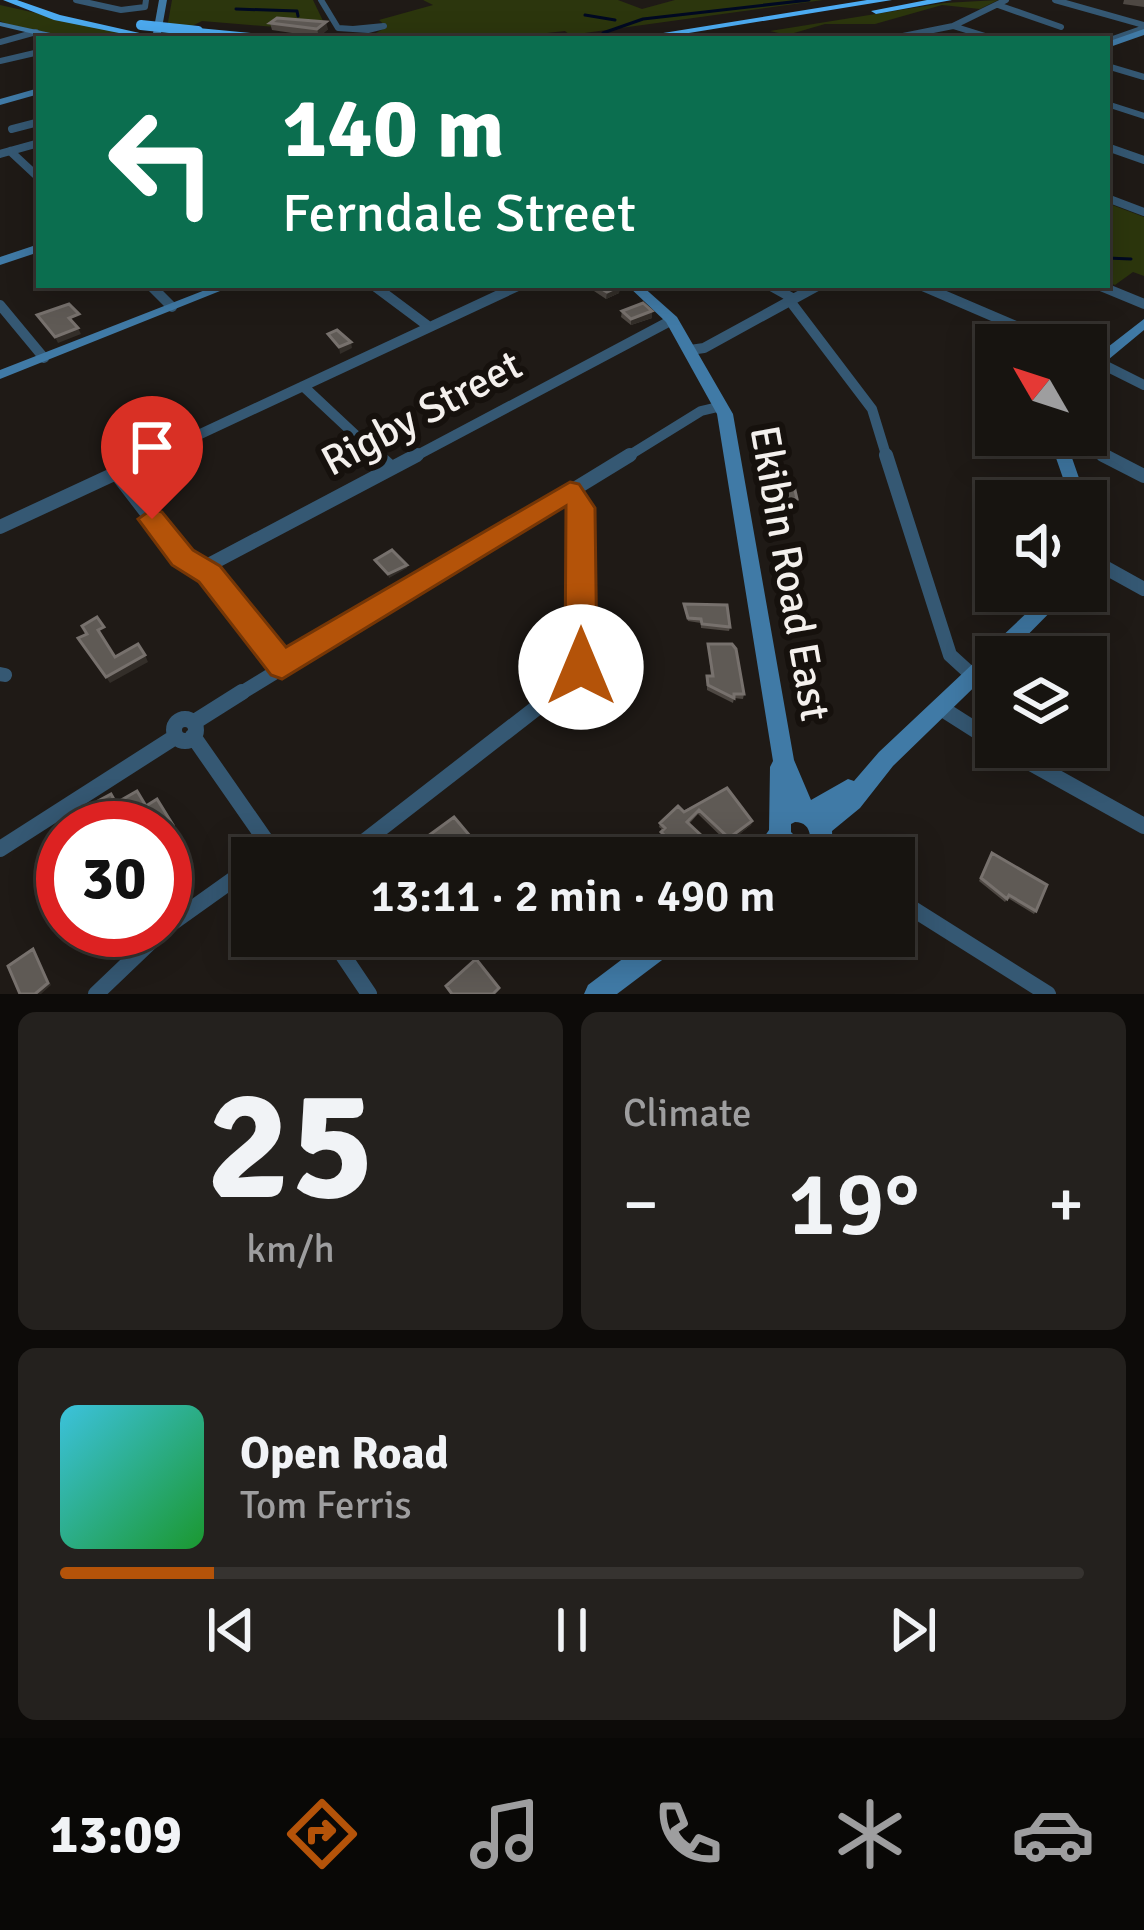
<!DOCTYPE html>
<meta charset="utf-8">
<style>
body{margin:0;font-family:Signika,sans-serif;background:#24211e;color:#f1f3f6;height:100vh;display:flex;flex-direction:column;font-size:45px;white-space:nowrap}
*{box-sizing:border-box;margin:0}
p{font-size:39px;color:#9e9e9f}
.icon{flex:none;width:66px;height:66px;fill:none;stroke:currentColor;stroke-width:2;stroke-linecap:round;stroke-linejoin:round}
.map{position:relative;height:994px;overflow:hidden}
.sheet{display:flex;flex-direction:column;gap:18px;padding:18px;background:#0d0b09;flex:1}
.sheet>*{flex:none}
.guide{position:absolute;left:36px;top:36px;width:1074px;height:252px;border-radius:0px;box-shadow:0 6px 30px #0003,0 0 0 3px #363330;background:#0b6e4f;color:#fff;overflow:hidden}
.needle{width:78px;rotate:309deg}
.buttons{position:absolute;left:975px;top:324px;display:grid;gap:24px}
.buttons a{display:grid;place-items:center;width:132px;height:132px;border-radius:0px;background:#171410;box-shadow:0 6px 30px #0003,0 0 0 3px #363330;font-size:60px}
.speed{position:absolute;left:36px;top:801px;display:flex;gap:24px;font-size:60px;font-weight:700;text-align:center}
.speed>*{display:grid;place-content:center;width:156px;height:156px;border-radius:50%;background:#171410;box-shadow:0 6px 30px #0003,0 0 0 3px #363330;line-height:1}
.speed .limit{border:18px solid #d22;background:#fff;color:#111}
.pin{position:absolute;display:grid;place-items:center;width:102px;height:102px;color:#fff;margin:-123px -51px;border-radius:50% 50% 50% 0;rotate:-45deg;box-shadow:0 0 12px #0007}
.pin .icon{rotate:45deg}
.me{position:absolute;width:132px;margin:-66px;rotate:0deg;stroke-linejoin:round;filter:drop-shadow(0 0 9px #0008)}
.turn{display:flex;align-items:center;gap:42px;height:252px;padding:0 48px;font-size:54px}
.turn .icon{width:156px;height:156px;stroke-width:2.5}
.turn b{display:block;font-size:84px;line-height:102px}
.big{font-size:90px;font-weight:600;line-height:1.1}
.sheet .widget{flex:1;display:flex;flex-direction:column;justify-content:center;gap:18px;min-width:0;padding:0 42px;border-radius:18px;background:#24211e}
.sheet .dial{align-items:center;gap:0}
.dial b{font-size:156px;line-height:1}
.song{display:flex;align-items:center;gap:36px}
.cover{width:144px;height:144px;border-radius:18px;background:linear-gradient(135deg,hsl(190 70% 55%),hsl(130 70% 35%))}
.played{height:12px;border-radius:6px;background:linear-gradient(90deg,#b45309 15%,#363330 15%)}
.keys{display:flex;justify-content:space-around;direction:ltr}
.heat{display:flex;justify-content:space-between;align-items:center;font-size:66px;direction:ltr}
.sheet .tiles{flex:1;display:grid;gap:18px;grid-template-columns:1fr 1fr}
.widget:last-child{grid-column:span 2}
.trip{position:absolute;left:231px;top:837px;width:684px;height:120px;border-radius:0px;background:#171410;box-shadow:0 6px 30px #0003,0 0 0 3px #363330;font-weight:600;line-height:120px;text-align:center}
.tabs{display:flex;height:192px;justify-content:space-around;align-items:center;background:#090806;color:#9e9e9f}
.tabs .icon{width:84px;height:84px}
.tabs .active{color:#b45309}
.tabs b{font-size:54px;color:#f1f3f6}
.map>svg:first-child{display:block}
</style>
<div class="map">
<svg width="1144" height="994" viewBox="0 0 1144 994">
<rect width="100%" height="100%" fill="#1f1a16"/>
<path fill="#2c360d" d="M172,0H313L324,23L275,27L202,21L192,26L190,39H165Z
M423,0H618L642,9L675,0H823L570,35L565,31C505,37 433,51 374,34L387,27L379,20L433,5Z
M998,0L980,9L942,5L875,24H825L787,35L770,31L944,3Z
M0,5L139,36L140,39H79L7,24L0,21Z
M1107,203L1144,217V276L1133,272L1115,285L1107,282Z"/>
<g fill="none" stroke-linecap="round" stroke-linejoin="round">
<path stroke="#000922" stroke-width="3" d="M236,9L297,11L298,16
M585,15L615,20
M603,33L643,19L809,0
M1107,258L1131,259"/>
<path stroke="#355873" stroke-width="6" d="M76,0L121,10L145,7L146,0
M321,0L338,28L368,30L384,26L353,29
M1055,0L1144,25
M998,5L1061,27
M953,26L995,39
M791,39H825
M888,39L953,26L1006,0
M1107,41L1144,28
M0,42L36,32
M0,61L39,52
M1107,66L1144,77
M1107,104L1144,116"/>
<path stroke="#355873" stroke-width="8" d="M12,129L39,122
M1107,147L1144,160
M10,151L39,178
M0,154L39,143
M1107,198L1144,212"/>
<path stroke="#355873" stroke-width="10" d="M150,285L172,307
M373,285L428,326
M769,285L794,299
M920,285L1060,345
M1098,285L1144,304
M790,301L872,409L887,458
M0,305L44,358
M690,350L704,348L819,285
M1086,356L1144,385
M303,386L380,458
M1057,438L1109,458
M149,458L520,285
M412,458L672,320
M625,458L701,411L722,406"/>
<path stroke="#355873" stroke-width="14" d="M377,455L389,466
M886,455L950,655L973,676
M1103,455L1144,476
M116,473L179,555L210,574L282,666
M0,527L155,455
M1097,563L1144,589
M203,568L417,455
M0,674L5,675
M238,695L630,455
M553,695L577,677L581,667V508L570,491"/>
<path stroke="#355873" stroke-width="16" d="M941,708L996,743
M174 730a11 11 0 1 1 22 0a11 11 0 1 1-22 0Z
M196,721L242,692
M193,736L278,858
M1002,747L1144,826
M821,840L843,858
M0,849L175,737
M343,858L557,692
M894,897L1048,994
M165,928L252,866
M330,936L369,994
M96,994L163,930"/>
<path fill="#407aa6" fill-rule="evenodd" d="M159,0H167L160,39H152Z
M0,22L69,37L70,39H55L0,26Z
M1144,29V35L1107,48V42Z
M39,88V94L0,105V99Z
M39,244V252L0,265V257Z
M218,285H235L0,379V370Z
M627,285H641L677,317L733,414L794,760L811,800L848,779L854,781L879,752L1050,591H1071L1006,657H996V666L893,766L860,808L832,831C833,843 828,852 817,858H791L780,852L775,858H750L769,830L770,767L773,761L717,414L666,322ZM795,822C804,822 809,827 810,836L806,839H798L791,832V824Z
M1144,319V330L1091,374L1086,375V364Z
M1048,435H1064L1087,501L1086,503V501H1071Z
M1086,514L1094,520L1108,553L1092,578L1086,580V559L1090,553L1086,542Z
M653,936H685L682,945L617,994H584L588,985Z"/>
<path fill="#4dacf2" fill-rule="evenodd" d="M3,0H17L60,15L144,34L139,37L54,20Z
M867,0H892L652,39H626Z
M927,0H952L876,14L871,11Z
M198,28L282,36L287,39L194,33Z"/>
<path stroke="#4dacf2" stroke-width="10" d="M141,25L198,31"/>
</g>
<path fill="#4e4843" d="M1124,0H1144V7L1123,4Z
M270,23L328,29L319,37L272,30Z
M585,285H617L620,286L619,293L606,299Z
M622,311H652V318L631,325L621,317Z
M765,486L797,499V502H766Z
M684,604L730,627L729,631L701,628V623L688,621Z
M708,644L744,694L743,699L734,698L733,703L707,690V676H711Z
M727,788L752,821L751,825L728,843L698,814L689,824L703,837L702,841L683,858L661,836L663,830L659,827L660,823Z
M990,856L1036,911L1034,914L1008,898L1005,902L979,881Z"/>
<path fill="#332e29" d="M326,22L328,29L319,37L317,29Z
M620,286L619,293L606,299L607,292Z
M652,311V318L631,325V319Z
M78,328L81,334L58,343L55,337Z
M351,342L352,348L340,354L339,347Z
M407,565V568L389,578L388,574Z
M145,655L148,662L110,683L106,677Z
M148,815L152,820L140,828H127Z
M752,821L751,825L728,843L729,838Z
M173,825L176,831L165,838V830Z
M476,843L477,849L467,858H459Z
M275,936H285L267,950L264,945Z
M33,949L51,985L41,994H35Z"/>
<path fill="#5f5a55" stroke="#77716d" stroke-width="3" d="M277,18L326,22L317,29L270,23Z
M595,285H617L620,286L607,292Z
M643,303L652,311L631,319L622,311Z
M69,304L79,314L69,318L78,328L55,337L37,315Z
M337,330L351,342L339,347L328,334Z
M765,486H794L797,499H767Z
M392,550L407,565L388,574L375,560Z
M684,604L727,605L730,627L702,624L701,619L688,618Z
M97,617L104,627L98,630L115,657L138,644L145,655L106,677L78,638L87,634L82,626Z
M708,644H732L736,649L744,694H734V698L708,685L707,676H713Z
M727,788L752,821L729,838L699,810L687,822L703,837L684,854L661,832L665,828L660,823L678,806L684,812Z
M137,791L146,806L157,799L173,825L165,830V828H156L148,815L127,828H116L98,801L111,794L116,803Z
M454,817L476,843L459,858H446L428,836Z
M602,849L611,858H592Z
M992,853L1047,885L1036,911L1009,895L1007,899L981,878Z
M252,900V925L242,908Z
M259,936H275L264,945Z
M33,949L48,983L35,994H20L8,966Z
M476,959L499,988L493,994H452L446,986Z"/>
<path fill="#b45309" stroke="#753606" stroke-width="3" d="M570,482L579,484L595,508L597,667L592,677L581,681L570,677L565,667L566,506L282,679L271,675L199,582L172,565L138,519L152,509L162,512L193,550L220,566L286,647Z"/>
<g text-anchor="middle" stroke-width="12" stroke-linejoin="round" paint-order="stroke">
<g font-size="42" fill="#f4f0ed" stroke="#16110d">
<text transform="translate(421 412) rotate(-28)" y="15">Rigby Street</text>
<text transform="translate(791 573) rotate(80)" y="15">Ekibin Road East</text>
</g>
</g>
</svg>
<div class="buttons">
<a><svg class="needle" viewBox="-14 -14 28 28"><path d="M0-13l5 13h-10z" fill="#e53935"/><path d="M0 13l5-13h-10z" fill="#9e9e9f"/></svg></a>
<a><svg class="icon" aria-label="sound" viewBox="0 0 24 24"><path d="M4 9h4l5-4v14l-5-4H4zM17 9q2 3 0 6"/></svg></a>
<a><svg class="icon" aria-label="layers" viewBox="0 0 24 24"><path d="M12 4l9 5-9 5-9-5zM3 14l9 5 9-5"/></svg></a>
</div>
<div class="speed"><div class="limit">30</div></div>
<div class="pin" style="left:152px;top:519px;background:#d93025"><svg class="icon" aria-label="arrive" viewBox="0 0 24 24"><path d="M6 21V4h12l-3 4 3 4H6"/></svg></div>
<svg class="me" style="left:581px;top:667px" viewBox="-20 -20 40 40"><circle r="19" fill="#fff"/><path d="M0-13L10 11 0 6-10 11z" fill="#b45309"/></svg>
<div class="trip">13:11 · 2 min · 490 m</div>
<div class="guide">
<div class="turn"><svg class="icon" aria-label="left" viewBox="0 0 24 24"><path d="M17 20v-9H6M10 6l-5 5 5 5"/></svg><div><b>140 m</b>Ferndale Street</div></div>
</div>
</div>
<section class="sheet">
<div class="tiles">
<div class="widget dial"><b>25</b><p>km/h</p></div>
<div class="widget"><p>Climate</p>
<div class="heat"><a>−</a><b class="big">19°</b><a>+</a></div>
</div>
<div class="widget">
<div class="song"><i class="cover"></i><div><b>Open Road</b><p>Tom Ferris</p></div></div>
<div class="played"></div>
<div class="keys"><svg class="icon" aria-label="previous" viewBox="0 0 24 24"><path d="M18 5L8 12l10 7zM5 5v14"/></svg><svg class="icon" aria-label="pause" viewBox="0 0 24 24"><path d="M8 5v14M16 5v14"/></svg><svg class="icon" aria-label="next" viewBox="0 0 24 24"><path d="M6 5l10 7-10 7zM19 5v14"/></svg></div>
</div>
</div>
</section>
<nav class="tabs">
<b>13:09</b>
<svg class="icon active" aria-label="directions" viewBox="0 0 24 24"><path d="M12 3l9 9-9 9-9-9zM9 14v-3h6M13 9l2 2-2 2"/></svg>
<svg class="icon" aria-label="music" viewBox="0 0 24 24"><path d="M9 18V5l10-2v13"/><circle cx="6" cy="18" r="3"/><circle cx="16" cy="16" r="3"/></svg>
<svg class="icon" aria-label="phone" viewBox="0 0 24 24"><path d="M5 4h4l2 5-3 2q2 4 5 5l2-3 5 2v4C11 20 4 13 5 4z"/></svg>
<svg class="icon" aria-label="climate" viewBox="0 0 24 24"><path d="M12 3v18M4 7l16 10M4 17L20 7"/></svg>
<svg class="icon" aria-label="car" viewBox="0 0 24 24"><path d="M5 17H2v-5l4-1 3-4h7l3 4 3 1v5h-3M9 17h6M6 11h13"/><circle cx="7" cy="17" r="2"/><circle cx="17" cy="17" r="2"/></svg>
</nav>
